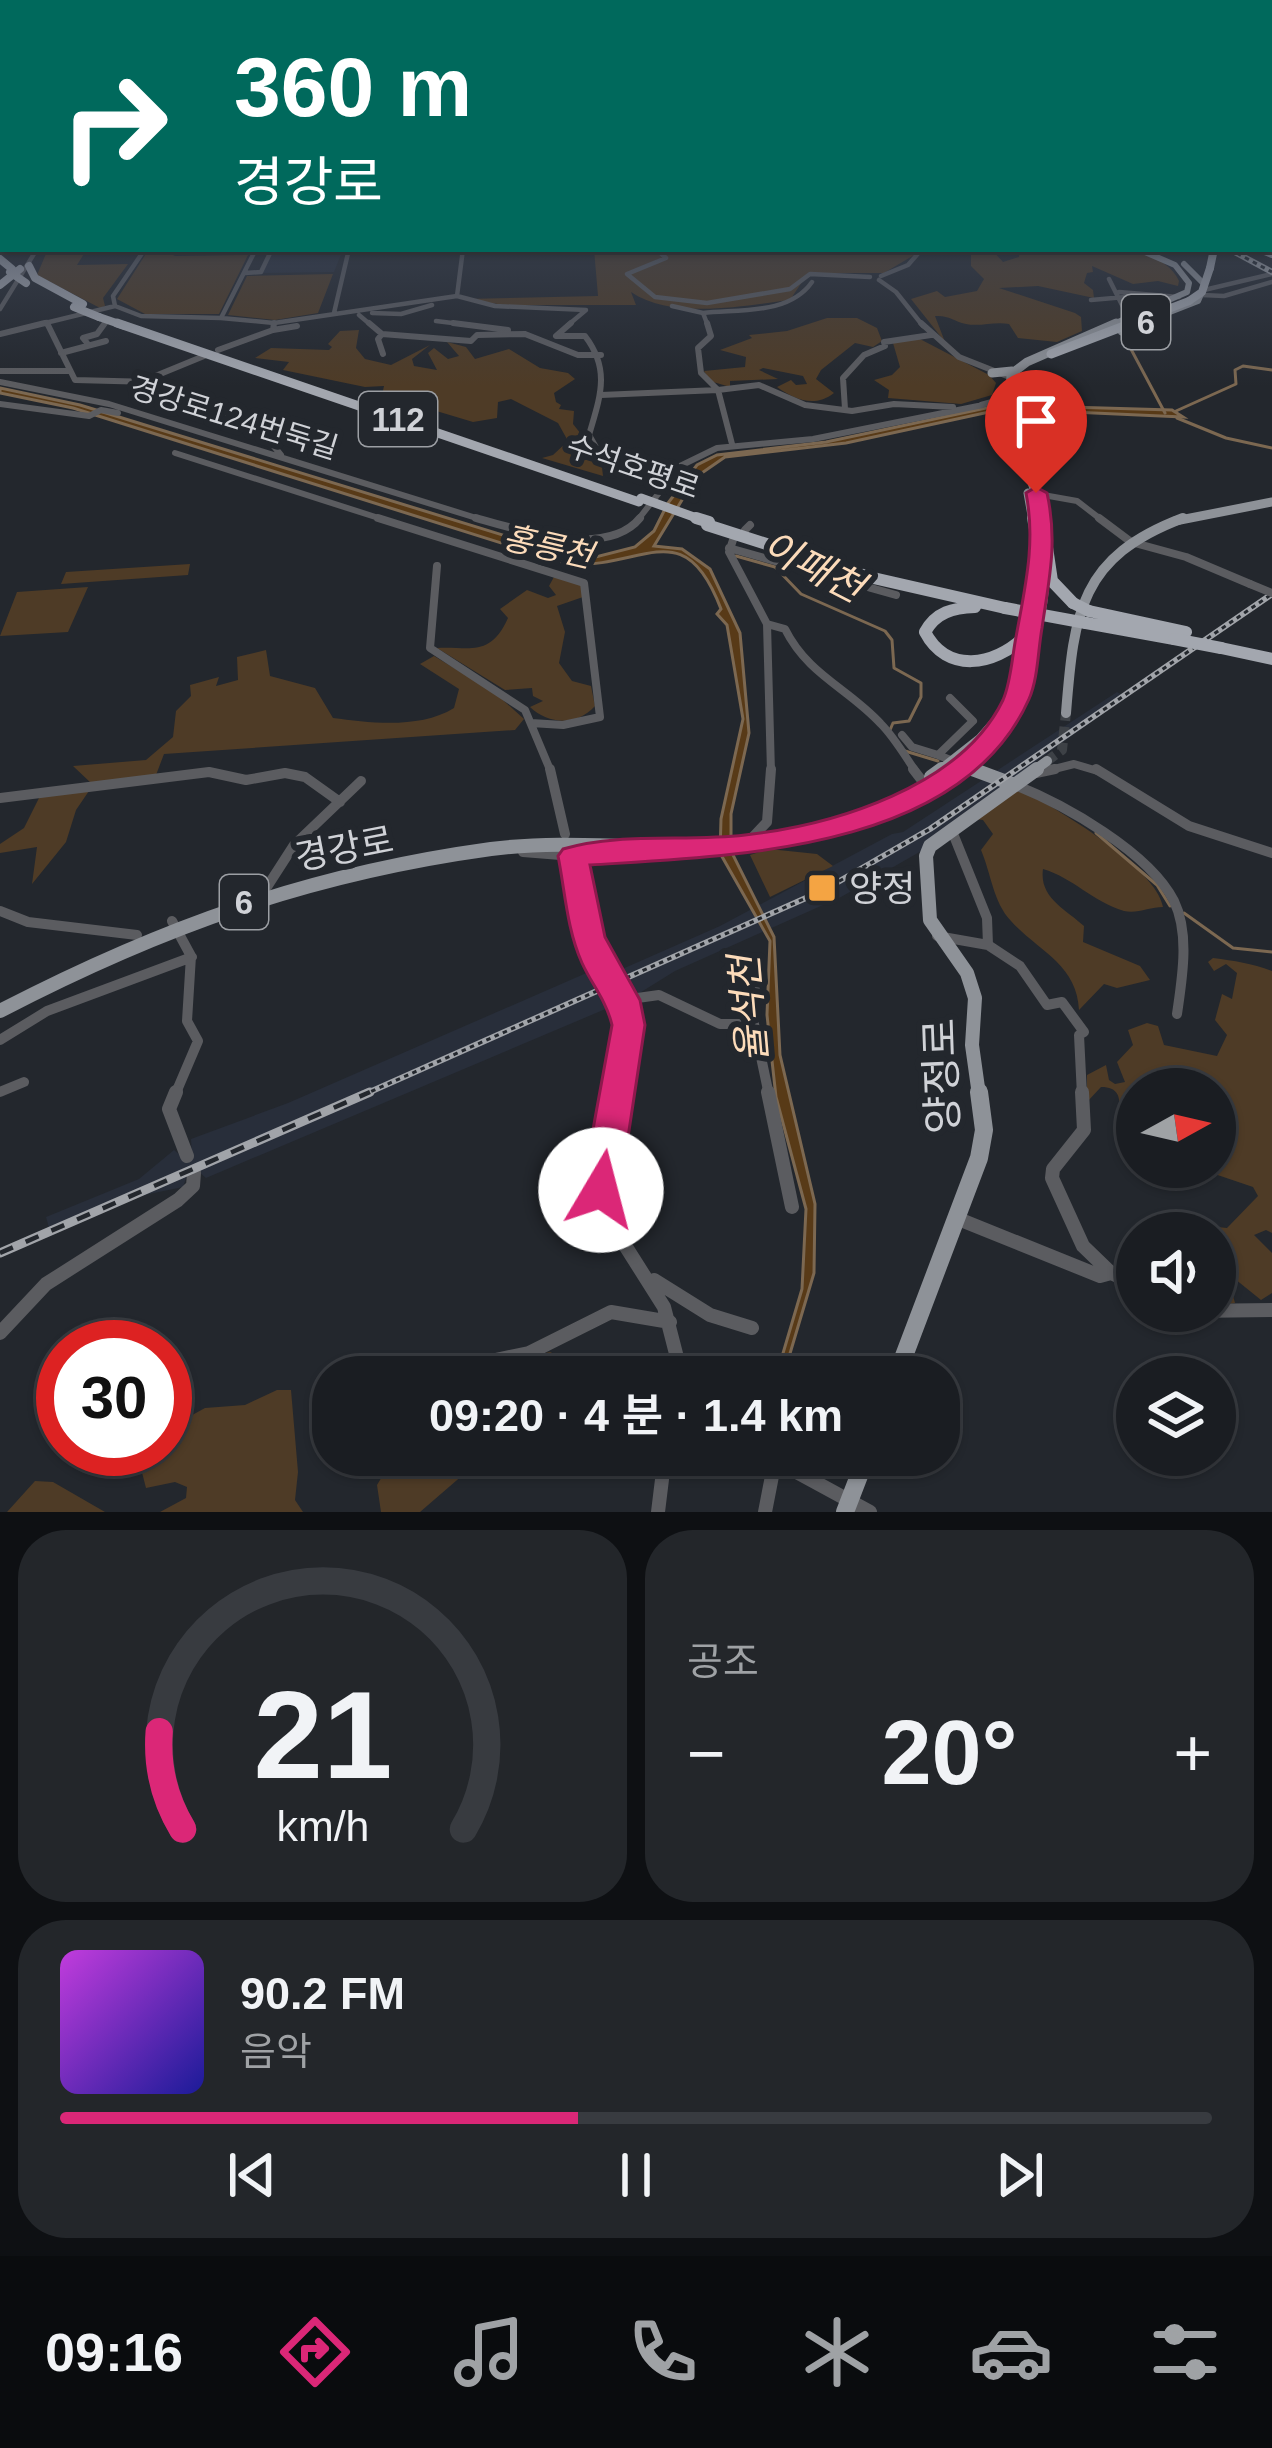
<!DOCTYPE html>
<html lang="ko">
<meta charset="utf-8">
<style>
body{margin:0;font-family:Arial,"Noto Sans KR",sans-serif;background:#23262a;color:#f1f3f6;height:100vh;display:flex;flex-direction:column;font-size:45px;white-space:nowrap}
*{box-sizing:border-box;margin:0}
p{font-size:39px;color:#9fa2a5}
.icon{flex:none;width:66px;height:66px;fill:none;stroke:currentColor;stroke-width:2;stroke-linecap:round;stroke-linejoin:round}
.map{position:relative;height:1512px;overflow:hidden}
.sheet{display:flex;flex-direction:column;gap:18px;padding:18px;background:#0e1013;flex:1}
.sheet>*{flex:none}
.guide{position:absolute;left:0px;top:0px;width:1272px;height:252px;box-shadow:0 3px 9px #0004,0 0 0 3px #383b40;background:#00695c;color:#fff;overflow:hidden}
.needle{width:78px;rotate:82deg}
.tools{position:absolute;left:1116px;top:1068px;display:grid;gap:24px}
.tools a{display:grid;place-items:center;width:120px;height:120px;border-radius:50%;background:#1a1d22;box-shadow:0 3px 9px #0004,0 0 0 3px #383b40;font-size:60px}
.speed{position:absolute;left:36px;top:1320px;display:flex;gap:24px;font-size:60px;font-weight:700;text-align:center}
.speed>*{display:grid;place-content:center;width:156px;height:156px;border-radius:50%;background:#1a1d22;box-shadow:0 3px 9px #0004,0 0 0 3px #383b40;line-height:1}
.speed .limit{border:18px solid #d22;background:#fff;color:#111}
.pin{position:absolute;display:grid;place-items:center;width:102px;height:102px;color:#fff;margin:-123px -51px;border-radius:50% 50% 50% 0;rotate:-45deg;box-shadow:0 0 12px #0007}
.pin .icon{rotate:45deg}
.me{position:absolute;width:132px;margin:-66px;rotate:8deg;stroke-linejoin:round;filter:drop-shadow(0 0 9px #0008)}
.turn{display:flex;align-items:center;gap:42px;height:252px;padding:0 36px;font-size:54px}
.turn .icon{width:156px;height:156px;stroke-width:2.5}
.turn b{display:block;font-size:84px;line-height:102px}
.big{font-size:90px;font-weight:600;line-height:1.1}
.sheet .card{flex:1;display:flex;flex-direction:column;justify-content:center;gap:18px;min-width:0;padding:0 42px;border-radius:48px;background:#23262a}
.sheet .dial{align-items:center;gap:0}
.dial svg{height:312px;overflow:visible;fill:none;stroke:#383b40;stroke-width:7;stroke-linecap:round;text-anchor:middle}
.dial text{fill:#f1f3f6;stroke:none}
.song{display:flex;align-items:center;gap:36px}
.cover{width:144px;height:144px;border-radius:18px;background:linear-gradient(135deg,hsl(290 70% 55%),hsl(240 70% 35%))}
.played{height:12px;border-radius:6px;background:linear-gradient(90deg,#db2777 45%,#383b40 45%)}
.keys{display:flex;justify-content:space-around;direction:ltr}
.heat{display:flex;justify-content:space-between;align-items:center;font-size:66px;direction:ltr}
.sheet .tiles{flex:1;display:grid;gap:18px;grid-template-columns:1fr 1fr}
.card:last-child{grid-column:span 2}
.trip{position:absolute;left:312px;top:1356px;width:648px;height:120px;border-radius:48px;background:#1a1d22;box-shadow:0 3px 9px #0004,0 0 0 3px #383b40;font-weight:600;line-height:120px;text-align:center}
.dock{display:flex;height:192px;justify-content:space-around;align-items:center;background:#0a0c0e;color:#9fa2a5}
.dock .icon{width:84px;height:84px}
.dock .current{color:#db2777}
.dock b{font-size:54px;color:#f1f3f6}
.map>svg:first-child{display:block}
</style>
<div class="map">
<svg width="1272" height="1512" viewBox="0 0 1272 1512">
<rect width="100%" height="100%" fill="#23272d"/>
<path fill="#282e3a" d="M342,252L334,272L263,273L271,253Z
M1117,692L1126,697L936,833L923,850L841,897L675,971L638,994L620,970L720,926L892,834L903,832Z
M591,971L604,977L617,997L615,1005L206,1178L198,1171L187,1175L183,1187L144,1195L51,1235L46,1217L139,1179L174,1150L185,1159L192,1156L191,1139L288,1103Z"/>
<path fill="#4e3b26" d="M48,249H87L77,265L128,264L103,298L105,306L100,308L37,275Z
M149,249H173L171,254L175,256L248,255L219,314H145L117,299Z
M594,249H918L919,252L884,273H808L790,300C743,306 672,320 631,292L636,305H504L466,299L598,296Z
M971,249H991L1003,262L1019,257L1020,249C1062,249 1159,236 1179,281L1178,286L1158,281L1133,284L1092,266L1093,272L1087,273L1084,283L1093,290L1094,298L1038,286L999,288L1075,313L1081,317L1082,331L1057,342L1018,338L1009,324C995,321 980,327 966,324C953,321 949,315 935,316L945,342L911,299L937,291L945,297L977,291L984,279L971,266Z
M333,274L318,313L275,320L228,315L247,276Z
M827,318H857L877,328L882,341L873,347L855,343L821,370L816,379L834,393C815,408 795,400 777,387L791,380L796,385L807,384L803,376L763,368L759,370L778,379L730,381V387L710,381L704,371L745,367L746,357L720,350L752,338L749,335L787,331Z
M359,330L356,348L365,359L391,365L430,345L412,359L414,366L437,370L428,353L434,348L448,359L459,356L447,342L466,347L475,359L509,349L540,368L568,373L575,379L554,393L556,402L561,405L559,409L574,411L573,424L601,459L603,476L542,458L553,455L568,441L558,423L511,399L498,402L497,418L473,422L433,410L431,402L382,395L384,386L365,387L283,370L289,362L255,358L271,348L329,350L332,347L328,344L340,331Z
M918,338L989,375L996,383L992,395L961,404L888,398L889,390L874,380L892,375L900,367L893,343Z
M190,564L188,575L61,584L66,572Z
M555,575L582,584L583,597L557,606L565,632L559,663L572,681L591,686L595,706C577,726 549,725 530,707L543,701L533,696L532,688L505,690L437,648C470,646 490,658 508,618L500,609L527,590L548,598L556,595L549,586Z
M88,587L68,632L0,636L17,592Z
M266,650L270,676L315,688L333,718C371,723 420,729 454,708L459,689L420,664L434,656L494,692L524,719L515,730L164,754L156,775L91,783L73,766L146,760L173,737L176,711L191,696L190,685L219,677L216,686L238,680L237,657Z
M91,788L76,810L66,842L32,884L37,847L0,853V844L24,828L41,794Z
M1019,789C1055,807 1157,868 1163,907C1150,907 1137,914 1124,911C1092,901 1073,878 1043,869C1039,898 1066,909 1084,926L1083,942L1140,966L1150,980L1117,988L1104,984L1079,1010C1077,964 1038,951 1011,921C993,902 991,873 981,850L993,834L983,820L975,819Z
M769,849L817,854L833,866L770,897L750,855Z
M1213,958C1235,961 1251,963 1272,971V1233L1266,1230L1254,1235L1272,1253V1293L1261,1300L1235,1279L1230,1285L1235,1303L1215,1306V1233H1137V1279L1124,1274L1135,1230C1163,1210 1195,1226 1227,1228L1258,1196L1253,1187L1194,1167H1215V1089H1137V1123L1121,1124C1116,1111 1128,1087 1101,1087L1087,1102V1075L1106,1065L1109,1080L1115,1084L1125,1082L1117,1062L1133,1045L1128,1030L1147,1023L1158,1026L1164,1045L1217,1056L1227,1035L1215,1020L1222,994L1232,999L1237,973L1226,964L1214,971L1208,962Z
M550,1352L572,1362L647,1357L616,1377H446Z
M277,1390H291L298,1472L295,1500L303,1512H160L186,1498L187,1487L175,1482L146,1488L136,1449H165V1430L205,1408L245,1405Z
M395,1455H486L420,1512H381L377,1485Z
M35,1481L53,1482L105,1512H7Z"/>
<path fill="#583a17" stroke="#7c6851" stroke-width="3" d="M0,388L80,405L584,560L635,547L654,531L668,503L697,465L717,455L826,442L1000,405L1172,410L1183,417L1003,409L846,443L725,457L696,477L654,546L682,549L710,569L740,633L749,733L731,814V851L774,937L780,1055L815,1204L814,1273L783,1377H776L802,1289L806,1209L776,1097L767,1015L770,941L720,853L721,819L743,719L727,625L717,614L721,609C685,514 646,566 571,565L73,408L0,393Z"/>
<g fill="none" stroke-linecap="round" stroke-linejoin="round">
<path stroke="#7c6851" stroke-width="3" d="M1124,336L1165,413
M1176,411L1236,384L1235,370L1243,366L1272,370
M1177,418L1226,438L1272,448
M736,556L775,567L801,594L885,631L892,640L894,668L921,683V697L909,721L893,723L890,730
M905,751L938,761
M1096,833L1157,885L1170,906
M1184,913L1233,948L1272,952"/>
<path stroke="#3d4146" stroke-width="10" stroke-dasharray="10 6" stroke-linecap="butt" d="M1047,761L1062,750L1066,713"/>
<path stroke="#5b5c60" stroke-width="4.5" d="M145,249L113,296L115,306L141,316L221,318L256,249
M656,249L666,258L627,274L655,297L707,303L790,289L810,274L870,277
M255,252L342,250
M245,273L261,272L272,249
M881,276L908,265L922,249
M1109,279L1124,309L1136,315
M879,280L896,292L923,326
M1204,290L1272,274
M1119,292L1179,297
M1202,295L1224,296L1272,282
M457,296L495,306L586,310L567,326
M1091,300L1125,297
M672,306L703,313L708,326
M0,309L37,249
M334,313L349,249
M372,313L401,314L432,305
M703,313C740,309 789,315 812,282
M359,315L372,326
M221,318L274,323L457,296L463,249
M436,321L477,326
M46,322L48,326
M33,326L115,306
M103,326L106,322"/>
<path stroke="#5b5c60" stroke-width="6" d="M47,323L75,380L152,382L262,432L281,455
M274,323L273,330L297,326
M369,323L382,334L471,341L477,335L525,334
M453,323L508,330
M571,323L556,336H585C611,370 600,397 589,435L612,475
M707,323L711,336L698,348L701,373L718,390L759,385L805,405L852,411L894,404L953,407
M921,323L959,357L1012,378
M0,334L45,323
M382,334L378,339L383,354
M525,334L578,355H601
M87,343L83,338L97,334L105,323
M218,350L273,330
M61,353L106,341
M0,371H70
M148,379L204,356
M0,382L109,404L486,521
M601,395L718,390L732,444
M0,404L89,416L101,410L118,413
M981,405L1006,398
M845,409L843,378L864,355L885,346L884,342L931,335
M175,453L388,521
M1032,493L1077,501L1103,521
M637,521L680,466L717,448L813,439L983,405"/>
<path stroke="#5b5c60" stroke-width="8" d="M378,518L584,583L600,717L563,725L531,723
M476,518C518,530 607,559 640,518
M1099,518L1131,542L1186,557L1250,584
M745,530L750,525
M733,540L729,552L767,624L771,772
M729,548L896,595
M437,566L430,648L525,710L551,772
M767,624L785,629C808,675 848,688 881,724C894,737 905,756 916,772
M950,698L973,721L938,755L953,761
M902,735L912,747L938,755
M1042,772L1074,764L1101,772"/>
<path stroke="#5b5c60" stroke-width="10" d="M550,769L565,834
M913,769L923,782
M1096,769L1189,826L1272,853
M1036,773L1055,769
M1015,785C1065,805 1149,852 1174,901C1190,934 1182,979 1177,1014
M0,798L209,772L246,780L285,773L305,777L340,802
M751,839L767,822L771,769
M523,852L573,856L632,852
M573,856L589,937L598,962L623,1000L629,1025L614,1095
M265,890L294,845L361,781
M0,911L28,922L137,935
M172,921L191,956L187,1021L198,1041L175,1095
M937,936L988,945L987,918L952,831
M988,945L1020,966L1047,1005L1062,1002L1084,1032L1079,1035L1082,1095
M755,974L754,1024L769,1095
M623,1000L659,995L720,1024H754
M0,1040L47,1011L192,957
M0,1092L24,1082"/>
<path stroke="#5b5c60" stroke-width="14" d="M176,1092L169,1109L187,1156
M615,1092L602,1209L664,1307L682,1377
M768,1092L792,1207
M1082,1092L1084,1130L1053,1169L1052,1178L1083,1246L1111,1273
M956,1218L1100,1276L1111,1273L1137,1285
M654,1280L710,1315L752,1328
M1193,1311L1272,1310
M0,1333L46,1284L178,1200L193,1186L194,1173
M477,1364L529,1353L611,1312L670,1322
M658,1512L665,1455
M765,1512L773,1471L782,1464L870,1512"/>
<path stroke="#8e9298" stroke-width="6" d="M1109,326L1187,292L1189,283L1175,265L1138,249
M1134,326L1198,301L1205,285L1184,264"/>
<path stroke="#8e9298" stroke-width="9" d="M1122,331L1142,323
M992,373L1012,371
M1028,493L1033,521
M1044,521L1010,411L1011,374L1027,362L1116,323
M1175,521L1272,502"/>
<path stroke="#8e9298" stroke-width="10" d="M1026,615L1036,541L1032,518
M1066,713C1074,612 1080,557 1183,518
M960,764L980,772
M938,772L980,739L1001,715
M954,772C1024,722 1056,600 1043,518
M1032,772L1047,761"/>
<path stroke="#8e9298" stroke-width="14" d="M972,769L1015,785
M931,777L942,769
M0,1011C162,927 309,874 491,849C568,839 642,850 719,847C804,844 888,817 958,769
M979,1095L972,1045L975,998L967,973L930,920L926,856L930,846L1037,769"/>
<path stroke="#8e9298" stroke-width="18" d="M896,1377L979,1158L984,1130L979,1092
M845,1512L867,1455"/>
<path stroke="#a3a7af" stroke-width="8" d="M1260,249L1272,254
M0,259L12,269
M29,266L35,278L83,304
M1210,268L1214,249
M0,285L20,269
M99,317L125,326
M1124,326L1189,301"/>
<path stroke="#a3a7af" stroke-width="9" d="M117,323L639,502
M1051,354L1132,323"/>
<path stroke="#a3a7af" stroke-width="12" d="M707,525L869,577L1005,608
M1045,534L1052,581L1073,603
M975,607C953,608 936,612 925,632C947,674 994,666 1024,637
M1089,611L1186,632
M1086,623L1174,639
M1221,648L1272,659"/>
<g stroke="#a1a4a9" stroke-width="6">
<path id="rail-far1" d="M1229,249L1272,272
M363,1095L824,890L930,829L1272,594"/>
</g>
<g stroke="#a1a4a9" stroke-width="9">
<path id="rail" d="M0,1253L370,1092"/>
</g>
<use href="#rail-far1" stroke="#23272d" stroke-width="3" stroke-dasharray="4.5" stroke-linecap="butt"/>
<use href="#rail" stroke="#23272d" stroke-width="4.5" stroke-dasharray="14" stroke-linecap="butt"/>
<path stroke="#5b5c60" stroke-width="8" d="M1250,584L1272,593"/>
<path stroke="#a3a7af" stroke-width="8" d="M10,272L26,283
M1189,301L1202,292L1210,268
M74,307L99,317"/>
<path stroke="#a3a7af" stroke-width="9" d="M641,498L705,521"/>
<path stroke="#a3a7af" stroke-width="12" d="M696,518L709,522
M1073,603L1089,611
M1005,608L1086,623
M1174,639L1221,648"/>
</g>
<linearGradient id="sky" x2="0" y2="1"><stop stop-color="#131519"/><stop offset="0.45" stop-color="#3f4757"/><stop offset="1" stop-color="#3f4757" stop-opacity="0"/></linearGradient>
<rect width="1272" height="386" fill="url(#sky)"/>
<path fill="#db2777" stroke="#8e194d" stroke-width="3" d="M1036,487L1047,493C1058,543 1049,579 1042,628C1038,650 1038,679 1029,699C961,852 731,856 590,865L605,937L640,1000L645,1025L620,1190L615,1201L601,1206L588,1201L582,1190L612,1025C606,1000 592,985 582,963C567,930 565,891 558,856L563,849C620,832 686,842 745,835C834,825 961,787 1003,700C1011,682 1012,657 1016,637C1025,587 1036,543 1026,493Z"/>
<rect fill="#f4a443" stroke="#23272d" stroke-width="4.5" x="807" y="873" width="30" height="30" rx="6"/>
<g text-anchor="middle" stroke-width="12" stroke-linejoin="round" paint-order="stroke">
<g font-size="30" fill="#d0d2d7" stroke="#23272d">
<text transform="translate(234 418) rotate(17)" y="10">경강로124번둑길</text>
<text transform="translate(633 467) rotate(19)" y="10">수석호평로</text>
</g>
<g fill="#23272d" stroke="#9c9fa4" stroke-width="3">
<rect x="1122" y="295" width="48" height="54" rx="9"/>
<rect x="359" y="392" width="78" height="54" rx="9"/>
<rect x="220" y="875" width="48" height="54" rx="9"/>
</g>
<g font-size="33" font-weight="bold" fill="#d0d2d7">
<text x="1146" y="334">6</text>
<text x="398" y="431">112</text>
<text x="244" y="914">6</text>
</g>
<g font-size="33" font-style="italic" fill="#fcdbba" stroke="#23272d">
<text transform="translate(548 546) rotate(13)" y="12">홍릉천</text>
</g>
<g font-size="36" fill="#d0d2d7" stroke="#23272d">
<text transform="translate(344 848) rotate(-11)" y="13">경강로</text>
</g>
<g font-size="36" fill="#d0d2d7" stroke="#23272d" text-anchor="start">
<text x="849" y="901">양정</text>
</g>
<g font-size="39" font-style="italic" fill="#fcdbba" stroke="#23272d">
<text transform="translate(813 566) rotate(27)" y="14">이패천</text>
<text transform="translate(748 1009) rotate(-95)" y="14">율석천</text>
</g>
<g font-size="42" fill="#d0d2d7" stroke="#23272d">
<text transform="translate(941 1076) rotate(-92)" y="15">양정로</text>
</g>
</g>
</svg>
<div class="tools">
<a><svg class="needle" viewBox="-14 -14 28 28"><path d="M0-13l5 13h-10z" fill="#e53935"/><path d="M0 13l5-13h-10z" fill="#9fa2a5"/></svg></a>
<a><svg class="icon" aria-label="sound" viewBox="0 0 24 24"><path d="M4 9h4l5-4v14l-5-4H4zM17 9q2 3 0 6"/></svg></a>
<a><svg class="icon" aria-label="layers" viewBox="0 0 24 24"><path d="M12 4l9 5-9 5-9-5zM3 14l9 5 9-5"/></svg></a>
</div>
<div class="speed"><div class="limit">30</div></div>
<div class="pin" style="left:1036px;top:493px;background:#d93025"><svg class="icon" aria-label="arrive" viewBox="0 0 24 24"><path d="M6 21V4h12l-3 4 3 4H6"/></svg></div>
<svg class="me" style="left:601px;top:1190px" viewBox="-20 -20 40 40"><circle r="19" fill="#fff"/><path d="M0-13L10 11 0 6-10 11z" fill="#db2777"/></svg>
<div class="trip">09:20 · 4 분 · 1.4 km</div>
<div class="guide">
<div class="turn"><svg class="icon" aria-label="right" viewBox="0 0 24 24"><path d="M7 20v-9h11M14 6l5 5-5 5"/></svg><div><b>360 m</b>경강로</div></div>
</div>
</div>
<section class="sheet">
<div class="tiles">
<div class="card dial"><svg viewBox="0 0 100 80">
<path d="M14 69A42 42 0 1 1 86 69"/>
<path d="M14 69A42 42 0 0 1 8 44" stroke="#db2777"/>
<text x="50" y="56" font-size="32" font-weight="700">21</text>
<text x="50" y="72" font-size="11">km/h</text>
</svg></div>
<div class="card"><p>공조</p>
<div class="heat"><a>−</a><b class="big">20°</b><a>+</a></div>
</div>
<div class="card">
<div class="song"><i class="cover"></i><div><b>90.2 FM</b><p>음악</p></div></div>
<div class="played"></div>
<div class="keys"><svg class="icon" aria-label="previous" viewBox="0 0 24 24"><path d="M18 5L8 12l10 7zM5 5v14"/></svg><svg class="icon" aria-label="pause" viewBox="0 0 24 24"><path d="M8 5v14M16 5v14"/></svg><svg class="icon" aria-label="next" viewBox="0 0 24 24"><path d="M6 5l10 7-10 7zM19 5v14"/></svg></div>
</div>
</div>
</section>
<nav class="dock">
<b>09:16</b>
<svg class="icon current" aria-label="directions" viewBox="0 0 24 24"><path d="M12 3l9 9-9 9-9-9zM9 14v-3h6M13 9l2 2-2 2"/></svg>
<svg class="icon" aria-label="music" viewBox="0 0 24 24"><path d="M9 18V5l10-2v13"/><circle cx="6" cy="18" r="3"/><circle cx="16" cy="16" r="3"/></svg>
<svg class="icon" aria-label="phone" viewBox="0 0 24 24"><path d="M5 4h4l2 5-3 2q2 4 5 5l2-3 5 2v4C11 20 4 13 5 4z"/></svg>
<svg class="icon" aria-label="climate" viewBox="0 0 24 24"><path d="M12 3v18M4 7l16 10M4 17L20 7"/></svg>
<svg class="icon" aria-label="car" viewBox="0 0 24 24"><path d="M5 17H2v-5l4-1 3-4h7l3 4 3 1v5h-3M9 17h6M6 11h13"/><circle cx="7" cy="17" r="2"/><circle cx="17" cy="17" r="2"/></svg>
<svg class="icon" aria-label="filters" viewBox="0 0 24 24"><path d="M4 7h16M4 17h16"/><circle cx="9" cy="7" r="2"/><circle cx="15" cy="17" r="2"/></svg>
</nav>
